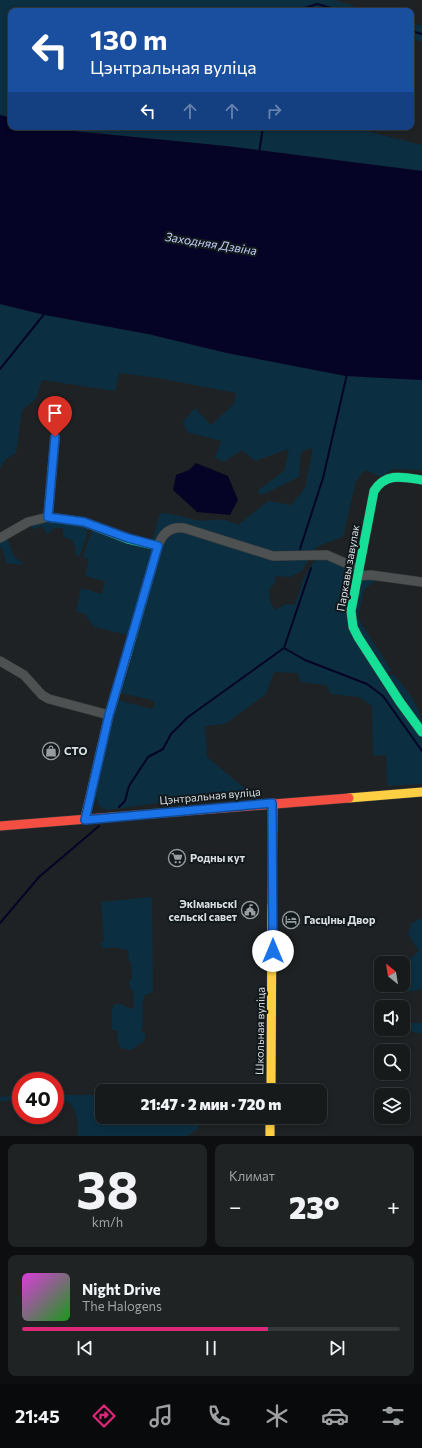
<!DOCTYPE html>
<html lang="ru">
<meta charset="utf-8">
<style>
body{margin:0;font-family:Commissioner,sans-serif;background:#1f2324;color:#f1f3f6;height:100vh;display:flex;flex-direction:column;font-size:15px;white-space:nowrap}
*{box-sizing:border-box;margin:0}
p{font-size:13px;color:#9ea1a3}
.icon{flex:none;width:22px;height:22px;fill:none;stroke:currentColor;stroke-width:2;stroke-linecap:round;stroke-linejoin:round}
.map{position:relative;height:1136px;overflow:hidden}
.side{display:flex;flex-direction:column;gap:8px;padding:8px;background:#0c0e0f;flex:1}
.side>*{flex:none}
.top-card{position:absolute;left:8px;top:8px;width:406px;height:122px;border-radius:8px;box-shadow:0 2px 6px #0003,0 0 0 1px #35383a;background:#1a4fa0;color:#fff;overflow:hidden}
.needle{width:26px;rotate:330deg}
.tools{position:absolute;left:374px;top:956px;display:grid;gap:8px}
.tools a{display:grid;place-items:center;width:36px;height:36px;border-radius:8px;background:#161a1b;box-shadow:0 2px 6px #0003,0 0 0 1px #35383a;font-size:20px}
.speed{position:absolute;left:12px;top:1072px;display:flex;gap:8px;font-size:20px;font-weight:700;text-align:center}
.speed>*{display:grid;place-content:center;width:52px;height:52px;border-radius:50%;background:#161a1b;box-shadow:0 2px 6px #0003,0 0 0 1px #35383a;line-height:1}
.speed .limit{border:6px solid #d22;background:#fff;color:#111}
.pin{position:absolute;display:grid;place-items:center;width:34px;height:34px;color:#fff;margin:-41px -17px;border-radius:50% 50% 50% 0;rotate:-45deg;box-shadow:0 0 4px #0007}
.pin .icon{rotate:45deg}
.me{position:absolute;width:44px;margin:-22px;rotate:0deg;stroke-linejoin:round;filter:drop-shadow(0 0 3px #0008)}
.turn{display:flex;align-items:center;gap:14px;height:84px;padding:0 16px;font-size:18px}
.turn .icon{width:52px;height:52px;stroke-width:2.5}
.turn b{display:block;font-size:28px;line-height:34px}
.lanes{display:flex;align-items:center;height:38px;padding:0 16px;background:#0003;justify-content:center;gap:20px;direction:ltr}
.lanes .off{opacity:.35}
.big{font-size:30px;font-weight:800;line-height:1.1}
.side .tile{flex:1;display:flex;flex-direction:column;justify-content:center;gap:6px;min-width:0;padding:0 14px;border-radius:8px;background:#1f2324}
.side .dial{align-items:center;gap:0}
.dial b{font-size:52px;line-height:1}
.song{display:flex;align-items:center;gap:12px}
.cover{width:48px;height:48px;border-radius:6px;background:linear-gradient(135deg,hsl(300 70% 55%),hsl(120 70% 35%))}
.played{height:4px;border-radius:2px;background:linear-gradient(90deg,#db2777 65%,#35383a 65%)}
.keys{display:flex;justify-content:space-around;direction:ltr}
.heat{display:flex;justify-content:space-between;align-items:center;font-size:22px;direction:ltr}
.side .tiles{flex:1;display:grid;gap:8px;grid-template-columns:1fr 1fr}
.tile:last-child{grid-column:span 2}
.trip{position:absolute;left:95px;top:1084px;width:232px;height:40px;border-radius:8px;background:#161a1b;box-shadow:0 2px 6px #0003,0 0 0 1px #35383a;font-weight:800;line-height:40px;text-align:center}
.tabs{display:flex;height:64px;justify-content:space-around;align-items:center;background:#090a0b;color:#9ea1a3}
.tabs .icon{width:28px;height:28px}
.tabs .current{color:#db2777}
.tabs b{font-size:18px;color:#f1f3f6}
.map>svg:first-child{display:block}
</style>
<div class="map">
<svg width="422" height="1136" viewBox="0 0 422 1136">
<rect width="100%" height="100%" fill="#1e2224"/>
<path fill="#0b2f40" d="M0,0H334L371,11H11V118L0,115Z
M411,23L422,26V42L411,38Z
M54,127H350L422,145V171L226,146L73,131Z
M0,304L45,315L148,334L227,353L346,376L422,380V470L393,469L381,477L365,470L356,481L343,537L316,547L302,571L290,577L276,576L275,583L269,589L270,601L275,610L286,604L295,605C300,591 308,553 328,558C337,561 345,566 354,569L349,611L422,735V784L387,786L386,755L373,756L372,706L359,697L331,694L326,685L301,682L297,673L274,672L266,694L225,724L205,726L207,757L254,796L185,801C176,796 167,798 159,803L107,810L99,806L95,795L118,700L152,709L154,707L155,703L152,700L120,693L163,539L184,526L152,542L160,513C173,513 182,517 195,520C212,523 219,515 238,525L268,501L291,505L305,488L313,447L301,452L299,477L262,495L257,491L284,471L289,449L255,461L242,450L224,462L215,458L221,441L187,432L183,422L195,408L211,425L234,404L236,393L158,378L119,373L115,391L42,380L36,399L22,410L16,453L5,460L0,469Z
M39,520L89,527L80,556L75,555L76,548L72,540L64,537L62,528H54L47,535L42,526L33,529L29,524Z
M92,530L153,549L128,635L94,627L84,613L76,612L81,588L102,594L105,581L85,576L89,559L83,557Z
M7,537L13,555L24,565L6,563L3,550L0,547V541Z
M363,579H377L364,590L358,618L391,670L387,673L353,619Z
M393,674C407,689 422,708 422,728L389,676Z
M152,897L153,993L146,994C138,1005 146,1019 141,1031L146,1034L144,1041L131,1050L121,1048L118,1041L117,1030H112V1009L115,1004H121L131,1009L134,1007L133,991L130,989L129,981L132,979L131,963L127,958L129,957L128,950L112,947L106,949L101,946L100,943L104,941L101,902Z
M422,917V989L407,992L405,963L419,951L408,934L411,924Z
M403,1023H422V1034L407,1030H395L403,1029Z
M21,1095V1100L0,1101V1097Z
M55,1095H102V1117H201C201,1128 195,1131 187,1136H78C78,1118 77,1099 55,1098Z"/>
<path fill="#060426" d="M0,115L11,118V127H54L73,131L226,146L422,171V380L346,376L227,353L148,334L45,315L0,304Z
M196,463L228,476L238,500L230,515L197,512L173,490L176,475L189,470Z"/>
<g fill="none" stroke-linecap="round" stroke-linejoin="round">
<path stroke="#060426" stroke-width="2" d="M296,11L317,4L342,11
M411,31L422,34
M72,132L73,127
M259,153L263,127
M0,369L45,313
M300,549L323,478L347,374
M284,648L305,660L367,684L383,696L422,751
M119,807L125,801L129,786L148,757L163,749L171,734L188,717L284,648L311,568
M0,923L39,877L99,826"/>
<g stroke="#393c3d" stroke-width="10">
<path id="street" d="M0,538L28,522L48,517
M158,546C162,534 170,526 184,528L273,556L327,555L359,569
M358,576L371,575L422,582
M0,661L24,675L42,695L49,699L109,715"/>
</g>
<g stroke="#393c3d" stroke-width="10">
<path id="fast" d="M55,437L48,517L84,522L128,539L158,546L127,654
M422,480C403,477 386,472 374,491L351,611L353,627L358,637L400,702L422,732"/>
</g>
<g stroke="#393c3d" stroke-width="10">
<path id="slow" d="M349,798L422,792
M85,819L109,715L127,654
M271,1091L272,906
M270,1117V1136"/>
</g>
<g stroke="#393c3d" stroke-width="10">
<path id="jam" d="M0,826L349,798
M272,906L273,803"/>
</g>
<use href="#street" stroke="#4e5151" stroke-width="9"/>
<use href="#fast" stroke="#16e098" stroke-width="9"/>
<use href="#slow" stroke="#ffcf43" stroke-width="9"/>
<use href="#jam" stroke="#f24e42" stroke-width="9"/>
</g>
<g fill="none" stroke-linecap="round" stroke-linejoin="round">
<g stroke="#114b97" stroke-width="10">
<path id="route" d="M55,437L48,517L84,522L128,538L158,546L109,715L85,820L272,803L273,951"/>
</g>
<use href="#route" stroke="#1a73e8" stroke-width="7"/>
</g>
<defs>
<g id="shop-ring" transform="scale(0.9)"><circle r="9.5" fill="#12191d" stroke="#979c9e" stroke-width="1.5"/><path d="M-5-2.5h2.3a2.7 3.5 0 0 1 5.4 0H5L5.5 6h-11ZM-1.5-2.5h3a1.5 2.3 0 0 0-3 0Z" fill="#979c9e"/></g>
<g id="supermarket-ring" transform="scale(0.9)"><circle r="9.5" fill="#12191d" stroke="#979c9e" stroke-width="1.5"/><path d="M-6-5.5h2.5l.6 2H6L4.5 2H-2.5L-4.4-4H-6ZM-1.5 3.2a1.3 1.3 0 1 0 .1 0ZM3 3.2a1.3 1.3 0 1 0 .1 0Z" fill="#979c9e"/></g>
<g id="civic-ring" transform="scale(0.9)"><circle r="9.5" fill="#12191d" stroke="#979c9e" stroke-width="1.5"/><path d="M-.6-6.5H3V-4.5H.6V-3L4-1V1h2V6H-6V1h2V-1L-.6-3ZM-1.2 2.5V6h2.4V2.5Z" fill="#979c9e"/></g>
<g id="hotel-ring" transform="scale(0.9)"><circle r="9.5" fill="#12191d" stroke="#979c9e" stroke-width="1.5"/><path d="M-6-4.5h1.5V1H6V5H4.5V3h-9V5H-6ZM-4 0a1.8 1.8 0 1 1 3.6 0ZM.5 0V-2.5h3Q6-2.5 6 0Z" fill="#979c9e"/></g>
</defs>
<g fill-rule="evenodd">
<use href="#shop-ring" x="51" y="751"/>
<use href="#supermarket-ring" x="177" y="858"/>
<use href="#civic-ring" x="250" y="910"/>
<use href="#hotel-ring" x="291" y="920"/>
</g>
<g text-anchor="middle" stroke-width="4" stroke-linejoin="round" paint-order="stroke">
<g font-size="11" fill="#d8dde0" stroke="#12191d">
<text transform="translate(348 568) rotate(-80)" y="4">Паркавы завулак</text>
<text transform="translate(210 796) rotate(-5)" y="4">Цэнтральная вуліца</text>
<text transform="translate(260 1031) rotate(-89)" y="4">Школьная вуліца</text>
</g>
<g font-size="11" font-weight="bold" fill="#d8dde0" stroke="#12191d" text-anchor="start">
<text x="64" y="755">СТО</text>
<text x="190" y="862">Родны кут</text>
<text x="237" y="908" text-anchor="end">Экіманьскі<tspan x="237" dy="13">сельскі савет</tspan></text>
<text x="304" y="924">Гасціны Двор</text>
</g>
<g font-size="12" font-style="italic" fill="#c1ccf8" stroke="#12191d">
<text transform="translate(211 244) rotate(9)" y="4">Заходняя Дзвіна</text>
</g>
</g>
</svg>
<div class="tools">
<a><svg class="needle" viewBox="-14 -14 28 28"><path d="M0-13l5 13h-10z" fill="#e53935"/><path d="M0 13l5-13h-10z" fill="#9ea1a3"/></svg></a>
<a><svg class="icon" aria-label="sound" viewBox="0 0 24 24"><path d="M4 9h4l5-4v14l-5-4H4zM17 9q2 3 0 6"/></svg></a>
<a><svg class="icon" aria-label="search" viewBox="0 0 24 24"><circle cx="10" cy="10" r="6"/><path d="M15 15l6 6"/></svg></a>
<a><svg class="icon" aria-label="layers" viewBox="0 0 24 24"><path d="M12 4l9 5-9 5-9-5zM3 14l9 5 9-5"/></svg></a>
</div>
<div class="speed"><div class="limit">40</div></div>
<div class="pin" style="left:55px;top:437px;background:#d93025"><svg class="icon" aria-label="arrive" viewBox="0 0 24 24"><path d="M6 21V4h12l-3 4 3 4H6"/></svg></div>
<svg class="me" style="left:273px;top:951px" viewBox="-20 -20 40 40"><circle r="19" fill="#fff"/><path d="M0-13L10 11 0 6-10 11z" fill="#1a73e8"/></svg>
<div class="trip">21:47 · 2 мин · 720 m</div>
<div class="top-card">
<div class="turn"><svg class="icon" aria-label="left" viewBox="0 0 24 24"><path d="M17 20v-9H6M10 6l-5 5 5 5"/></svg><div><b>130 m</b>Цэнтральная вуліца</div></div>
<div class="lanes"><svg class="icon" aria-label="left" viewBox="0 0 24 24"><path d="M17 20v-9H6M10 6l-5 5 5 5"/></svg><svg class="icon off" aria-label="ahead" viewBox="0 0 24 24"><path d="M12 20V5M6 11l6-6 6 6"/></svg><svg class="icon off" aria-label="ahead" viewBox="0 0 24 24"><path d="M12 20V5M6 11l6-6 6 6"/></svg><svg class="icon off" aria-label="right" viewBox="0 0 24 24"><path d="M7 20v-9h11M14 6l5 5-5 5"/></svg></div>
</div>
</div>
<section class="side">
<div class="tiles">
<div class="tile dial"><b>38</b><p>km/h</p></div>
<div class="tile"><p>Климат</p>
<div class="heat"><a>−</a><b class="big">23°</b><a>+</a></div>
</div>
<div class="tile">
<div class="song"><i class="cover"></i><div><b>Night Drive</b><p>The Halogens</p></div></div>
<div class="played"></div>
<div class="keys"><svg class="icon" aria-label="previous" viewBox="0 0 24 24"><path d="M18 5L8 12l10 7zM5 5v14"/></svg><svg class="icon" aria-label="pause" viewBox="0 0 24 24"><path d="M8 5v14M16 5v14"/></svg><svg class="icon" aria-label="next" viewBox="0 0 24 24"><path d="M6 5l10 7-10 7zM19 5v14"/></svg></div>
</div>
</div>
</section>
<nav class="tabs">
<b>21:45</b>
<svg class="icon current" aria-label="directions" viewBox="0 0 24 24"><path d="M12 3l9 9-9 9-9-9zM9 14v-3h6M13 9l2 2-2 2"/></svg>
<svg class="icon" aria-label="music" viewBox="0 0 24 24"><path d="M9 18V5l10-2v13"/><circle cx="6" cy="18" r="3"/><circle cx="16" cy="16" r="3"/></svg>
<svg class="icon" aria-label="phone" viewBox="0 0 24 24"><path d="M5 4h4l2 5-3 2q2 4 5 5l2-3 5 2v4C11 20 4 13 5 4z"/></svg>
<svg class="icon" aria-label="climate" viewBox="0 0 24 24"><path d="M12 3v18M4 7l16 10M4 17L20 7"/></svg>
<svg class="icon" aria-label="car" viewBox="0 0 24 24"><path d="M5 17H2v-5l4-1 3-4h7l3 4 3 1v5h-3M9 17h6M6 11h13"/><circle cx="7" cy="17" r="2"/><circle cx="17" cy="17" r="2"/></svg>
<svg class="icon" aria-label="filters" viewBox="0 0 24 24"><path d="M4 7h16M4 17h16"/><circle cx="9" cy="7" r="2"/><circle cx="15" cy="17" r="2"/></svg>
</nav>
